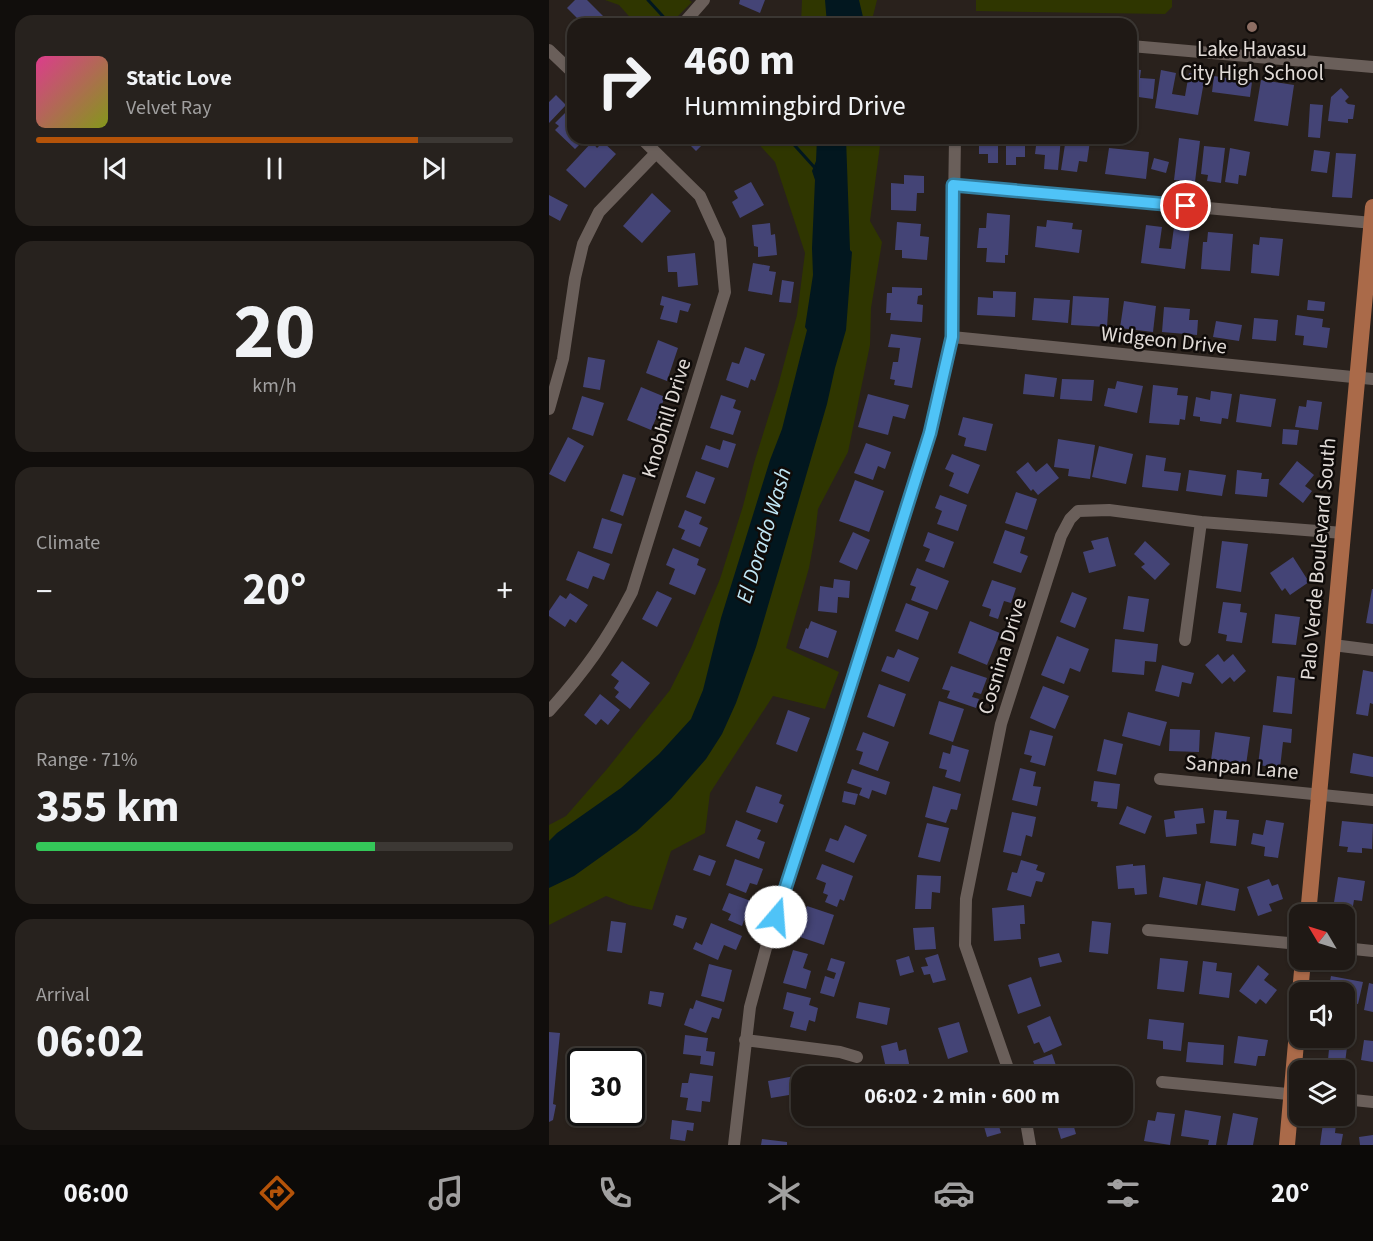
<!DOCTYPE html>
<meta charset="utf-8">
<style>
body{margin:0;font-family:"Source Sans 3",sans-serif;background:#27221e;color:#f1f3f6;height:100vh;display:flex;flex-direction:column;font-size:22px;white-space:nowrap}
*{box-sizing:border-box;margin:0}
p{font-size:20px;color:#a1a0a0}
.icon{flex:none;width:33px;height:33px;fill:none;stroke:currentColor;stroke-width:2;stroke-linecap:round;stroke-linejoin:round}
.map{position:relative;flex:1;overflow:hidden}
.panel{display:flex;flex-direction:column;gap:15px;padding:15px;background:#110e0c;width:549px}
.panel>*{flex:none}
.banner{position:absolute;left:18px;top:18px;width:570px;height:126px;border-radius:18px;box-shadow:0 2px 4px #0004,0 0 0 2px #3c3834;background:#1f1915;color:#f1f3f6;overflow:hidden}
.needle{width:39px;rotate:308deg}
.tools{position:absolute;left:740px;top:904px;display:grid;gap:12px}
.tools a{display:grid;place-items:center;width:66px;height:66px;border-radius:12px;background:#1f1915;box-shadow:0 2px 4px #0004,0 0 0 2px #3c3834;font-size:30px}
.speed{position:absolute;left:18px;top:1048px;display:flex;gap:12px;font-size:30px;font-weight:700;text-align:center}
.speed>*{display:grid;place-content:center;width:78px;height:78px;border-radius:50%;background:#1f1915;box-shadow:0 2px 4px #0004,0 0 0 2px #3c3834;line-height:1}
.speed .limit{border:3px solid #111;border-radius:9px;background:#fff;color:#111}
.pin{position:absolute;display:grid;place-items:center;width:51px;height:51px;color:#fff;margin:-26px;border:3px solid #fff;border-radius:50%;box-shadow:0 2px 6px #0007}
.me{position:absolute;width:66px;margin:-33px;rotate:18deg;stroke-linejoin:round;filter:drop-shadow(0 0 4px #0008)}
.turn{display:flex;align-items:center;gap:21px;height:126px;padding:0 18px;font-size:27px}
.turn .icon{width:78px;height:78px;stroke-width:2.5}
.turn b{display:block;font-size:42px;line-height:51px}
.big{font-size:45px;font-weight:700;line-height:1.1}
.panel .card{flex:1;display:flex;flex-direction:column;justify-content:center;gap:9px;min-width:0;padding:0 21px;border-radius:18px;background:#27221e}
.panel .dial{align-items:center;gap:0}
.dial b{font-size:78px;line-height:1}
.song{display:flex;align-items:center;gap:18px}
.cover{width:72px;height:72px;border-radius:9px;background:linear-gradient(135deg,hsl(330 70% 55%),hsl(70 70% 35%))}
.played{height:6px;border-radius:3px;background:linear-gradient(90deg,#b45309 80%,#3c3834 80%)}
.keys{display:flex;justify-content:space-around;direction:ltr}
.heat{display:flex;justify-content:space-between;align-items:center;font-size:33px;direction:ltr}
.charge{height:9px;border-radius:4px;background:linear-gradient(90deg,#34c759 71%,#3c3834 0)}
.trip{position:absolute;left:242px;top:1066px;width:342px;height:60px;border-radius:18px;background:#1f1915;box-shadow:0 2px 4px #0004,0 0 0 2px #3c3834;font-weight:700;line-height:60px;text-align:center}
.dock{display:flex;height:96px;justify-content:space-around;align-items:center;background:#0c0a08;color:#a1a0a0}
.dock .icon{width:42px;height:42px}
.dock .current{color:#b45309}
.dock b{font-size:27px;color:#f1f3f6}
main{display:flex;flex:1;min-height:0}
.map>svg:first-child{display:block}
</style>
<main>
<section class="panel">
<div class="card">
<div class="song"><i class="cover"></i><div><b>Static Love</b><p>Velvet Ray</p></div></div>
<div class="played"></div>
<div class="keys"><svg class="icon" aria-label="previous" viewBox="0 0 24 24"><path d="M18 5L8 12l10 7zM5 5v14"/></svg><svg class="icon" aria-label="pause" viewBox="0 0 24 24"><path d="M8 5v14M16 5v14"/></svg><svg class="icon" aria-label="next" viewBox="0 0 24 24"><path d="M6 5l10 7-10 7zM19 5v14"/></svg></div>
</div>
<div class="card dial"><b>20</b><p>km/h</p></div>
<div class="card"><p>Climate</p>
<div class="heat"><a>−</a><b class="big">20°</b><a>+</a></div>
</div>
<div class="card"><p>Range · 71%</p><b class="big">355 km</b><div class="charge"></div></div>
<div class="card"><p>Arrival</p><b class="big">06:02</b></div>
</section>
<div class="map">
<svg width="824" height="1145" viewBox="0 0 824 1145">
<rect width="100%" height="100%" fill="#29211c"/>
<path fill="#2f3600" d="M56,0H140L143,2L121,24H87L70,5Z
M253,0H328L322,24H252Z
M427,0H623V7L616,14L427,11Z
M204,138H332L321,221L333,242L322,308L321,345L299,452L269,509L266,535L260,568L237,648L290,672L276,709L224,696L161,793L156,833L122,851L103,910L80,905L57,896L0,925V825L17,816L58,769L121,690L142,648L171,579L194,506L205,463L229,386L248,315L256,253L226,162Z"/>
<path fill="#02171f" d="M276,0H310L314,17V24H278Z
M268,138H297L301,250L303,252L297,330L286,368L278,404L207,647L187,703L173,734L157,759L122,799L88,831L25,876L0,888V841L8,833L72,788L110,754L142,719L154,690L172,618L221,460L233,429L258,330L256,327L264,275L263,248L266,180L263,171L267,161Z"/>
<g fill="none" stroke-linecap="round" stroke-linejoin="round">
<path stroke="#02171f" stroke-width="3" d="M99,0L121,24
M239,138L266,168"/>
</g>
<path fill="#444476" d="M26,0H38L54,16L46,24H39L37,21L34,24L18,8Z
M191,0H216L211,13L190,4Z
M582,69L592,70L591,78L606,79L604,99L582,96Z
M612,70L627,73L623,94L636,96L640,73L656,76L649,115L606,108Z
M665,76L703,82L701,97L663,92Z
M712,80L745,85L739,126L705,121Z
M792,88L800,97L796,101L799,104L806,105L804,119H799V123L779,121L782,97Z
M7,95L17,105L0,123V102Z
M761,104L774,105L771,138L759,137Z
M20,109L24,113V138H37L26,149L6,130L10,126L6,123Z
M128,138H160L147,151L139,143L136,146Z
M430,138H449V163H439V154H430Z
M457,138H476V157H467V165H457Z
M488,138H512L509,170L495,169L496,155L486,154Z
M517,138H535L534,140L541,141L538,162L530,161L528,172L512,170Z
M630,138L651,141L646,182L625,180Z
M43,142L48,148L54,142L67,154L36,188L17,170Z
M655,146L676,148L672,183L658,181L659,175L652,174Z
M560,148L600,152L597,179L556,174Z
M681,148L701,152L697,176L690,175L689,184L676,182Z
M765,150L781,152L778,173L762,171Z
M787,153L807,154L803,198L783,197Z
M605,158L620,162L617,173L602,169Z
M355,175L375,176V193H368L367,211L342,210V183L355,184Z
M202,182L215,205L191,218L183,202L189,198L185,191Z
M103,193L122,211L93,243L74,226Z
M0,195L19,205L11,221L0,215Z
M438,213L461,215L459,255H456V263L437,262L438,248H428L430,228H437Z
M498,220L524,223L523,229L533,230L530,253L486,247L488,226L497,227Z
M348,222L372,224L371,236L380,237L378,260L353,258V250H346Z
M221,223L222,235L226,234L228,255L209,257V247L205,246L203,225Z
M597,225L613,227L610,248L622,249L625,227L641,229L636,269L592,263Z
M659,232L684,234L681,271L652,269L654,242H658Z
M711,237L734,239L730,276L702,273L704,244L710,245Z
M146,253L149,285L129,287L128,272H119L118,256Z
M204,263L221,266L220,271L227,272L223,295L199,291Z
M233,280L245,282L242,303L230,302Z
M343,287L373,288V295L369,296L368,304L374,305L373,322L341,320L342,313H337L338,293H343Z
M444,291L467,292L466,317L428,315L429,297L444,298Z
M113,296L142,304L139,312L131,310L128,323L111,319L115,306L111,305Z
M524,296L560,298L558,327L522,325Z
M485,298L521,300L519,323L483,320Z
M759,300L776,302L775,311L758,310Z
M575,301L607,306L604,332L571,328Z
M615,307L641,309L640,320H649L648,335L613,332Z
M748,315L774,319L773,327L781,328L778,348L754,345L755,336L746,335Z
M705,318L729,320L727,341L703,339Z
M667,321L693,325L690,341L664,337Z
M342,334L372,338L363,388L345,385L346,380L341,379L344,362H349L351,348L339,347Z
M109,340L129,348L118,381L97,373Z
M196,347L216,354L206,381L202,379L199,388L177,380L183,362L190,364Z
M39,357L56,360L51,390L34,387Z
M476,374L508,378L505,397L474,394Z
M513,379L545,380L543,401L511,399Z
M568,381L594,386L588,413L555,406L559,388L566,389Z
M604,385L629,388L628,395L639,396L636,420L631,419L630,425L600,423Z
M92,387L116,397L102,430L78,420Z
M662,391L683,394L679,419L673,418L672,424L651,421V417L644,416L647,397L661,400Z
M319,394L360,405L356,419L344,416L339,435L309,427Z
M691,394L727,399L722,427L687,422Z
M172,395L187,400L184,408L192,411L184,435L161,428Z
M33,396L55,403L44,436L23,429Z
M758,400L773,402L769,430L746,427L750,406L757,407Z
M414,417L444,424L437,451L415,446L417,438L409,435Z
M734,429L750,430L748,445L733,444Z
M19,437L35,446L16,482L0,474Z
M509,439L546,445L541,479L519,476L520,469L505,467Z
M174,440L187,444L179,468L152,459L157,445L171,450Z
M317,443L342,452L336,469L329,466L324,480L305,473Z
M550,446L584,454L577,484L543,477Z
M403,454L431,465L419,494L400,486L405,473L396,469Z
M597,455L617,458L615,471L632,473L629,491L593,487Z
M748,461L765,475L756,486L763,491L754,503L730,484Z
M479,462L487,472L498,463L510,478L489,495L484,489L482,491L467,472Z
M640,470L677,475L673,496L637,491Z
M688,470L713,473L712,479H720L718,497L686,494Z
M147,471L166,478L156,504L137,497Z
M74,474L87,478L74,516L61,511Z
M306,480L335,491L320,532L290,521Z
M467,492L488,499L478,530L456,523Z
M391,495L418,505L409,531L388,524L393,511L386,508Z
M136,510L153,517L150,524L159,528L151,547L132,539L136,530L129,527Z
M53,518L73,524L63,554L44,548Z
M456,530L476,537L471,553L479,556L472,573L444,563Z
M304,532L321,540L308,570L290,562Z
M379,532L405,542L395,568L376,561L381,549L374,546Z
M559,537L567,566L540,573L534,552L545,549L542,541Z
M596,541L621,564L606,580L592,567L596,564L585,554Z
M673,541L699,544L692,592L667,588Z
M124,548L150,559L148,565L157,569L146,595L120,584L126,569L117,565Z
M29,551L61,564L55,580L44,576L39,589L17,580Z
M744,557L760,582L741,595L736,588L733,591L721,573Z
M368,568L400,581L388,610L362,600L367,587L361,585Z
M285,579L301,581L300,598L289,597L288,613L269,611L271,586L284,588Z
M443,580L467,588L462,603L455,601L449,619L440,616L442,609L433,606Z
M823,589H824V624L817,623Z
M108,591L123,598L108,627L93,619Z
M523,592L538,598L526,628L511,622Z
M21,593L39,605L27,623L21,619L16,627L0,616V611L11,595L17,599Z
M579,596L600,599L595,632L574,629Z
M674,602L692,604L691,612L698,613L693,643L677,641L678,635L669,633Z
M357,603L380,612L369,640L346,631Z
M726,614L751,617L747,645L723,643Z
M262,621L288,631L279,658L250,648L257,628L259,629Z
M421,621L451,633L438,665L409,653Z
M508,636L540,649L531,672L521,668L515,684L492,675Z
M566,639L609,644L607,662L596,661L595,675L563,672Z
M349,649L370,658L360,682L332,671L338,656L345,658Z
M669,654L675,662L684,654L697,671L685,682L681,677L673,684L656,665Z
M73,661L101,683L81,709L66,697L70,692L65,688L70,681L62,675Z
M613,665L645,673L642,684L633,682L630,697L606,691Z
M402,666L438,678L432,694L425,692L423,697L430,699L427,708L398,698L401,691L393,689Z
M814,670L824,672V704L821,703L819,716L807,714Z
M728,676L746,678L743,714L724,712Z
M330,684L357,694L345,727L318,717Z
M494,686L520,696L506,729L481,718Z
M51,694L71,710L59,725L52,719L47,725L35,715Z
M390,701L415,709L404,742L380,734Z
M239,710L261,718L248,752L227,744Z
M579,712L618,722L611,746L573,736Z
M714,725L743,729L742,743L734,742L731,768L709,765Z
M621,729L651,730L650,752L620,751Z
M481,730L504,736L496,766L481,762L483,756L475,754Z
M314,732L340,742L329,771L310,764L314,752L307,750Z
M666,732L701,737L697,765L662,760Z
M555,739L574,744L567,775L548,771Z
M403,745L420,750L411,782L396,777L398,770L390,768L394,752L401,754Z
M804,753L824,757V777L801,773Z
M471,768L487,772L484,786L492,787L488,806L463,800Z
M303,769L341,782L337,795L323,790L320,799L310,795L313,788L298,783Z
M545,781L571,784L568,809L548,807L549,802L542,801Z
M207,786L233,795L230,803L235,805L228,823L197,812Z
M384,786L412,794L408,810L402,809L397,823L376,817Z
M295,791L309,794L306,805L293,802Z
M578,806L603,816L596,834L570,824Z
M654,808L656,823L647,824L648,834L617,837L615,820L626,818L625,811Z
M665,810L678,811L677,819L690,820L687,846L661,843Z
M463,812L487,817L483,837L477,835L472,856L454,852Z
M187,820L212,830L208,839L216,842L210,859L177,846Z
M717,820L735,823L729,858L715,856L716,847L702,844L704,833L714,835Z
M793,821L824,824L823,849L813,848V853L798,852L799,847L790,846Z
M378,823L400,828L391,862L369,857Z
M296,825L318,835L305,863L276,851L281,838L289,841Z
M150,855L167,861L161,876L144,870Z
M186,859L214,869L208,885L201,883L197,893L177,885Z
M472,860L489,865L487,870L496,873L493,882L487,881L482,897L458,890L463,872L468,873Z
M273,864L304,876L295,901L291,899L288,907L276,902L279,895L274,893L277,883L267,879Z
M584,864V866L596,865L598,894L586,895L585,888L569,889L567,866Z
M368,875L392,876L391,893L383,892L382,909H366Z
M614,877L652,884L648,905L610,897Z
M789,877L816,881L813,901L805,900L801,924L795,923V915H783Z
M720,879L723,886L729,884L734,899L720,904L723,911L709,916L698,887Z
M657,881L690,889L686,911L652,905Z
M180,893L202,901L193,926L179,920L182,914L173,910Z
M475,905L476,924H471L472,939L445,941L443,908Z
M258,906L285,915L275,945L248,936Z
M127,915L138,918L134,929L124,925Z
M62,921L77,923L73,953L58,951Z
M543,921L562,923L559,954L540,952Z
M162,923L193,936L187,950L175,945L169,960L144,949L147,942L153,945Z
M385,927L387,949L366,950L364,928Z
M244,950L259,954L254,968L262,971L257,989L234,983Z
M510,953L513,962L491,967L489,958Z
M389,954L397,980L384,983L381,974L375,975L372,967L379,966L376,958Z
M360,956L365,972L351,976L347,960Z
M282,958L296,962L285,997L271,993L276,976L285,979L287,973L278,970Z
M611,958L639,961L635,992L608,989Z
M654,961L668,963L667,971L683,973L680,998L650,994Z
M160,964L183,970L175,1002L152,996Z
M709,965L720,974L715,980L728,990L717,1004L711,999L707,1004L690,991Z
M782,976L814,982L809,1004L795,1002V993L779,992Z
M482,977L492,1006L469,1014L459,985Z
M820,983L824,984V1012L815,1010Z
M101,991L115,993L112,1007L99,1004Z
M238,992L262,998L260,1005L269,1008L266,1022L260,1020L257,1031L241,1027L245,1012L234,1009Z
M147,1000L173,1009L170,1019L163,1017L157,1033L135,1025L141,1008L144,1009Z
M310,1002L341,1008L338,1025L307,1018Z
M501,1016L513,1045L495,1053L490,1042L485,1044L478,1026Z
M600,1019L635,1023L632,1051L614,1049V1041L598,1039Z
M410,1022L419,1052L399,1059L389,1028Z
M0,1032L11,1033L4,1104L7,1105L4,1120L0,1122Z
M136,1035L159,1038L157,1051L166,1052L164,1066L151,1064L152,1056L134,1054Z
M689,1036L719,1040L716,1056H709L707,1066L685,1063Z
M781,1038L799,1039L795,1071H778Z
M815,1040L824,1041V1062L812,1060Z
M348,1042L350,1051L357,1049L362,1073L339,1077L332,1046Z
M639,1042L675,1045L674,1065L637,1062Z
M503,1054L511,1077H490L484,1061Z
M428,1064L433,1077H407L405,1073Z
M573,1072L584,1114L565,1119L564,1116H573V1077L557,1076Z
M141,1073L164,1076L161,1102L153,1101L152,1112L137,1110L139,1098L131,1097L133,1083H139Z
M251,1075L252,1093L222,1098L219,1081Z
M636,1110L672,1116L667,1145H659L660,1140L632,1136Z
M608,1112L626,1114L621,1145L595,1141L599,1120L606,1121Z
M684,1113L709,1118L704,1145H678Z
M432,1116H447L452,1133L438,1137Z
M505,1116H529L532,1125L525,1127L527,1134L512,1139Z
M123,1120L145,1123L144,1131L138,1130L136,1141L121,1139Z
M774,1123L787,1124L786,1133L794,1134L792,1145H771Z
M824,1135V1145H811L810,1137Z
M213,1139L238,1142V1145H212Z"/>
<g fill="none" stroke-linecap="round" stroke-linejoin="round">
<path stroke="#6a5f5a" stroke-width="12" d="M134,24L155,0
M582,46L824,67
M0,50L24,73
M404,185L824,223
M403,337L824,379
M0,409L14,359L26,278L34,244L50,212L107,153
M636,640L652,522
M784,645L824,650
M0,711C36,671 58,640 83,592L176,292L171,240L151,196L92,138
M611,779L824,800
M599,930L750,944
M795,948L824,951
M196,1040L291,1052L308,1057
M462,1077L416,945L417,899L452,724L512,536L521,519L529,511L560,510L652,522L794,533
M613,1082L749,1095
M795,1099L824,1102
M476,1116L481,1145
M185,1145L201,1007L220,937L273,777L381,433L403,337L406,138"/>
<path stroke="#aa6a49" stroke-width="16" d="M759,915L824,207
M751,993L754,960
M738,1145L750,1009"/>
</g>
<g fill="none" stroke-linecap="round" stroke-linejoin="round">
<g stroke="#337fa1" stroke-width="15">
<path id="route" d="M227,917L287,732L381,433L403,337L404,185L637,206"/>
</g>
<use href="#route" stroke="#4fc3f7" stroke-width="10"/>
</g>
<circle fill="#8d6e63" stroke="#0f0b09" stroke-width="2" cx="703" cy="27" r="6"/>
<g text-anchor="middle" stroke-width="5" stroke-linejoin="round" paint-order="stroke">
<g font-size="21" fill="#e1dbd7" stroke="#0f0b09">
<text x="703" y="56">Lake Havasu<tspan x="703" dy="24">City High School</tspan></text>
</g>
<g font-size="21" fill="#e1dbd7" stroke="#0f0b09">
<text transform="translate(615 340) rotate(6)" y="7">Widgeon Drive</text>
<text transform="translate(117 418) rotate(-73)" y="7">Knobhill Drive</text>
<text transform="translate(769 559) rotate(-85)" y="7">Palo Verde Boulevard South</text>
<text transform="translate(453 656) rotate(-73)" y="7">Cosnina Drive</text>
<text transform="translate(693 767) rotate(5)" y="7">Sanpan Lane</text>
</g>
<g font-size="22" font-style="italic" fill="#c1e7f6" stroke="#0f0b09">
<text transform="translate(214 535) rotate(-73)" y="8">El Dorado Wash</text>
</g>
</g>
</svg>
<div class="tools">
<a><svg class="needle" viewBox="-14 -14 28 28"><path d="M0-13l5 13h-10z" fill="#e53935"/><path d="M0 13l5-13h-10z" fill="#a1a0a0"/></svg></a>
<a><svg class="icon" aria-label="sound" viewBox="0 0 24 24"><path d="M4 9h4l5-4v14l-5-4H4zM17 9q2 3 0 6"/></svg></a>
<a><svg class="icon" aria-label="layers" viewBox="0 0 24 24"><path d="M12 4l9 5-9 5-9-5zM3 14l9 5 9-5"/></svg></a>
</div>
<div class="speed"><div class="limit">30</div></div>
<div class="pin" style="left:637px;top:206px;background:#d93025"><svg class="icon" aria-label="arrive" viewBox="0 0 24 24"><path d="M6 21V4h12l-3 4 3 4H6"/></svg></div>
<svg class="me" style="left:227px;top:917px" viewBox="-20 -20 40 40"><circle r="19" fill="#fff"/><path d="M0-13L10 11 0 6-10 11z" fill="#4fc3f7"/></svg>
<div class="trip">06:02 · 2 min · 600 m</div>
<div class="banner">
<div class="turn"><svg class="icon" aria-label="right" viewBox="0 0 24 24"><path d="M7 20v-9h11M14 6l5 5-5 5"/></svg><div><b>460 m</b>Hummingbird Drive</div></div>
</div>
</div>
</main>
<nav class="dock">
<b>06:00</b>
<svg class="icon current" aria-label="directions" viewBox="0 0 24 24"><path d="M12 3l9 9-9 9-9-9zM9 14v-3h6M13 9l2 2-2 2"/></svg>
<svg class="icon" aria-label="music" viewBox="0 0 24 24"><path d="M9 18V5l10-2v13"/><circle cx="6" cy="18" r="3"/><circle cx="16" cy="16" r="3"/></svg>
<svg class="icon" aria-label="phone" viewBox="0 0 24 24"><path d="M5 4h4l2 5-3 2q2 4 5 5l2-3 5 2v4C11 20 4 13 5 4z"/></svg>
<svg class="icon" aria-label="climate" viewBox="0 0 24 24"><path d="M12 3v18M4 7l16 10M4 17L20 7"/></svg>
<svg class="icon" aria-label="car" viewBox="0 0 24 24"><path d="M5 17H2v-5l4-1 3-4h7l3 4 3 1v5h-3M9 17h6M6 11h13"/><circle cx="7" cy="17" r="2"/><circle cx="17" cy="17" r="2"/></svg>
<svg class="icon" aria-label="filters" viewBox="0 0 24 24"><path d="M4 7h16M4 17h16"/><circle cx="9" cy="7" r="2"/><circle cx="15" cy="17" r="2"/></svg>
<b>20°</b>
</nav>
